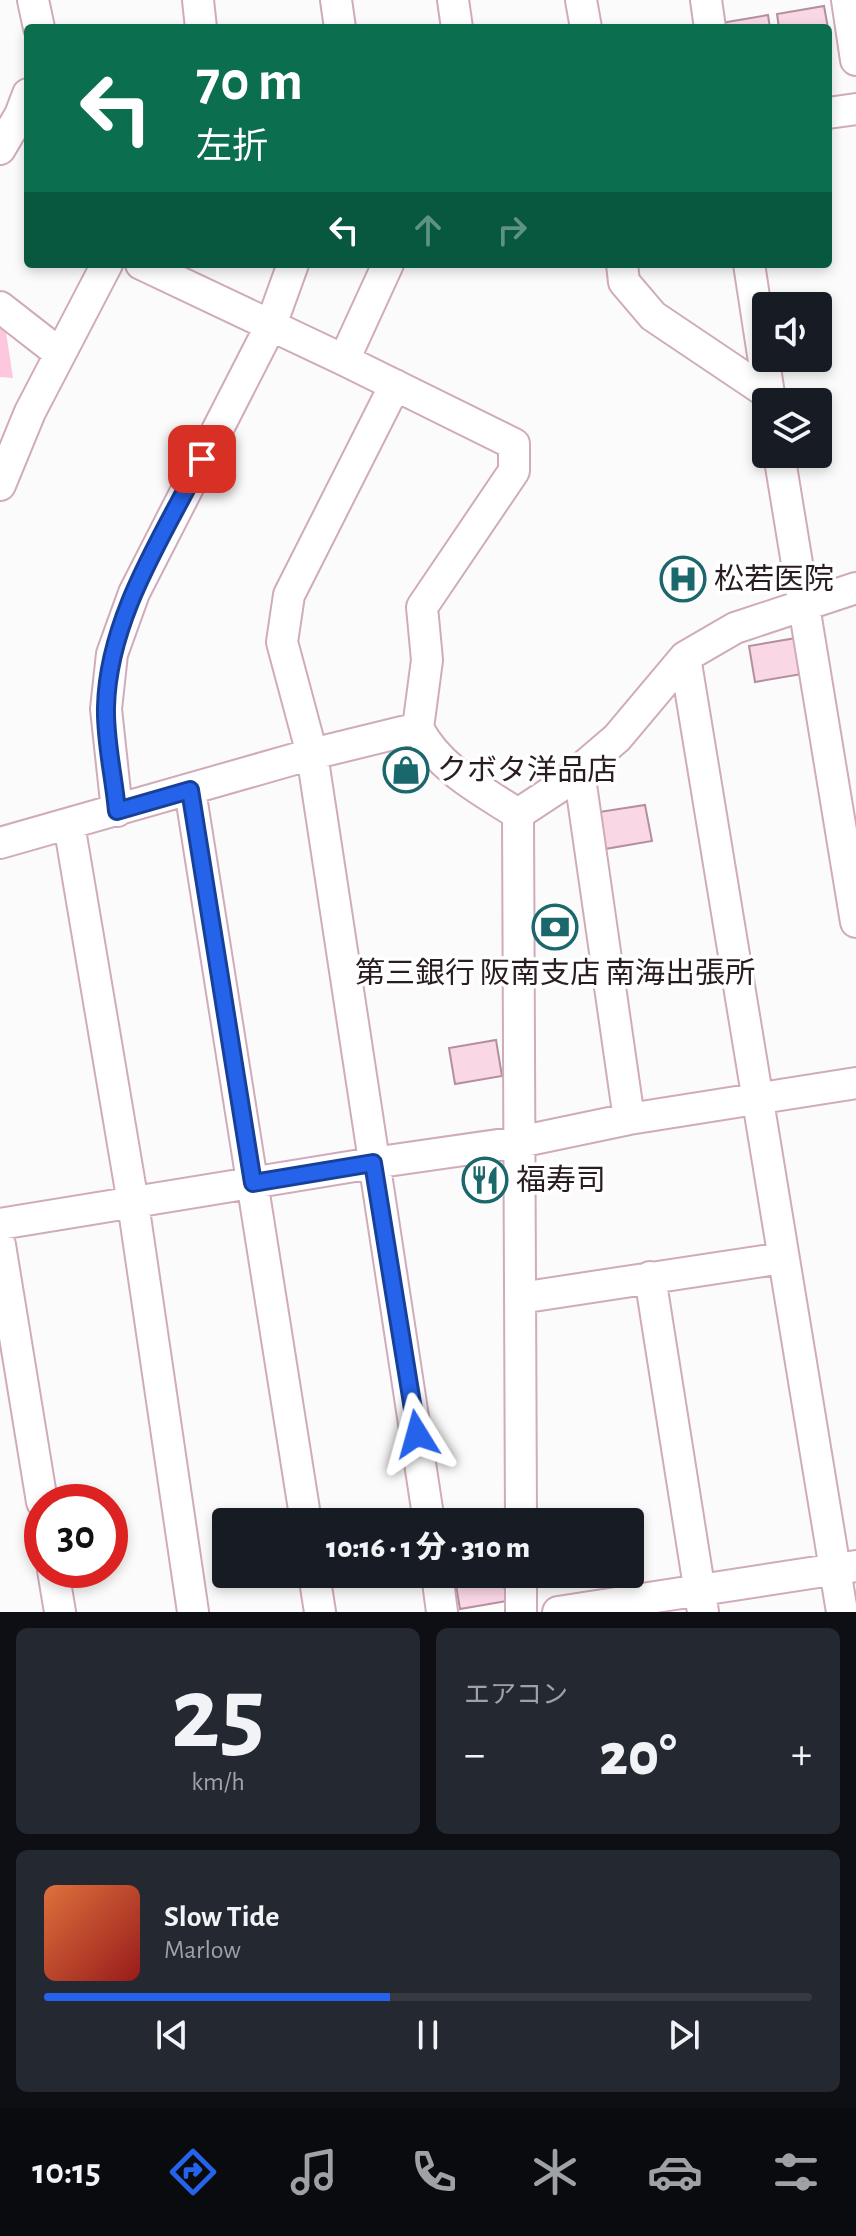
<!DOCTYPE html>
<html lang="ja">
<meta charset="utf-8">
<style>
body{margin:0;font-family:"Alegreya Sans","Noto Sans JP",sans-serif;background:#242831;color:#f1f3f6;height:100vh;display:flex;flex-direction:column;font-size:30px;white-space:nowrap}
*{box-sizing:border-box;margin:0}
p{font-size:26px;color:#9ea1a6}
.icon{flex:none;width:44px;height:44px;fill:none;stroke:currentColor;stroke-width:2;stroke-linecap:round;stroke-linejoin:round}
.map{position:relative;height:1612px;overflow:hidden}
.side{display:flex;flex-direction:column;gap:16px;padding:16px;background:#0d0f14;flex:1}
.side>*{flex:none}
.hud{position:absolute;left:24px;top:24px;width:808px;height:244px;border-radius:8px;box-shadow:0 4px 12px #0003;background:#0b6e4f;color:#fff;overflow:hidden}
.tools{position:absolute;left:752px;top:292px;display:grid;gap:16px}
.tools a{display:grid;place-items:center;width:80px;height:80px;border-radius:8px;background:#171b24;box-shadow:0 4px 12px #0003;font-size:40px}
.speed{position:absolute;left:24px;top:1484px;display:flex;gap:16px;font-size:40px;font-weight:700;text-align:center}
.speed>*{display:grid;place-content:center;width:104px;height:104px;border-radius:50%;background:#171b24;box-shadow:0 4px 12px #0003;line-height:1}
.speed .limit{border:12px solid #d22;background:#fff;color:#111}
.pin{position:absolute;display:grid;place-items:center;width:68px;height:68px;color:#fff;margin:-34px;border-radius:16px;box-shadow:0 4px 12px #0006}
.me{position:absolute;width:88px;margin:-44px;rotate:352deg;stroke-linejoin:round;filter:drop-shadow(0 0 6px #0008)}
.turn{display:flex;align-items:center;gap:28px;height:168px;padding:0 40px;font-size:36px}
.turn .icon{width:104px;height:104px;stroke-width:2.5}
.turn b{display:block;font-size:56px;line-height:68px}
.lanes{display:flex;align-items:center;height:76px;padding:0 40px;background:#0003;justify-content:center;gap:40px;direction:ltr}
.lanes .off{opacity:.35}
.big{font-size:60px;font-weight:800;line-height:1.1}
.side .card{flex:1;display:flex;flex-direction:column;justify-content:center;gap:12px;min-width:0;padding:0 28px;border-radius:12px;background:#242831}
.side .dial{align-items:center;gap:0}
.dial b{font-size:104px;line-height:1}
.song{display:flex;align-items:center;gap:24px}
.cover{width:96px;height:96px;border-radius:12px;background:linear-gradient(135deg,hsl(20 70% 55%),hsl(0 70% 35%))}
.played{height:8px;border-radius:4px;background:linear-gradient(90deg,#2563eb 45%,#363941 45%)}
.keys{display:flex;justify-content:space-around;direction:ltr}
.heat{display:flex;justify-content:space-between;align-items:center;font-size:44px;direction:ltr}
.side .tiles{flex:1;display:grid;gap:16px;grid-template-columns:1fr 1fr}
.card:last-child{grid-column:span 2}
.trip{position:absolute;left:212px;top:1508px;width:432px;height:80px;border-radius:8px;background:#171b24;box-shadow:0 4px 12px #0003;font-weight:800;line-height:80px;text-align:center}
.tabs{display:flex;height:128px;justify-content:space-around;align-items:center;background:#090b0e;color:#9ea1a6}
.tabs .icon{width:56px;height:56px}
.tabs .selected{color:#2563eb}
.tabs b{font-size:36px;color:#f1f3f6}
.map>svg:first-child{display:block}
</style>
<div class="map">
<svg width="856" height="1612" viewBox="0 0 856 1612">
<rect width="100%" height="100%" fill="#fbfbfb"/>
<path fill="#fdc7de" d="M0,311L3,313L13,378L0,377Z"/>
<path fill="#fad7e5" stroke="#b38f9f" stroke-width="2" d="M824,6L828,28H779L777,14Z
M768,15L770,28H722L721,23Z
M796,638L802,674L755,682L749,646Z
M645,805L652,841L605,849L599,812Z
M496,1040L502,1076L455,1084L449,1048Z
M454,1574H502L507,1601L460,1609Z"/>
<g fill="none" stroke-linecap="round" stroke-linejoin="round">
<g stroke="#d0abba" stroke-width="34">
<path id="minor" d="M33,0L39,28
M198,0L201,28
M336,0L340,28
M453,0L457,28
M581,0L586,28
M706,0L710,28
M847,0L856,60
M828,113L856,109
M0,149L20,115L28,94
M141,264L344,360L514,444V471L422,607L427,660L418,728C439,769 481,790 518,814
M622,264L624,282L653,316L769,394L770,402
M749,264L769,394
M0,307L59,353
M344,360L388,264
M395,385L289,595L282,642L312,754L429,1522
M779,454L856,922
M0,485L30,412L107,264
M685,657L842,1612
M579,771L629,1119
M190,790L306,1522
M117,811L106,709L112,654L134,593L271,325L293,264
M518,814L521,1522
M518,814L562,785L617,738L685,657L735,628L856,588
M69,824L133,1203L193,1612
M0,843L312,754L418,728
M0,1224L373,1163L519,1142L629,1119L856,1083
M0,1245L42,1502
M650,1277L703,1612
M520,1298L783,1258
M53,1570L60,1612
M314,1574L320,1612
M437,1574L442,1612
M521,1574V1612
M558,1612L856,1566"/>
</g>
<use href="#minor" stroke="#fff" stroke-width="30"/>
</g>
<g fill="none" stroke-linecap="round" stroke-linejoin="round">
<g stroke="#184099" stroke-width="20">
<path id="route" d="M202,459C163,536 108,618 106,707C105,741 114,777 117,811L190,790L253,1183L373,1163L417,1434"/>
</g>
<use href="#route" stroke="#2563eb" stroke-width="14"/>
</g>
<defs>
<g id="hospital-ring" transform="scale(2.3)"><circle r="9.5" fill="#fff" stroke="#1a676c" stroke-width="1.5"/><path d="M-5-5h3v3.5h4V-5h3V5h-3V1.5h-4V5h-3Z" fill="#1a676c"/></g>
<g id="shop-ring" transform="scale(2.3)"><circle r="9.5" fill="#fff" stroke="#1a676c" stroke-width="1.5"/><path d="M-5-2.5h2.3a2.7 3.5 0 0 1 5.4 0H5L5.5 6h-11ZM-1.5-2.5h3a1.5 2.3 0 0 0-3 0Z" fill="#1a676c"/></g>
<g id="bank-ring" transform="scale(2.3)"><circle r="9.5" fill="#fff" stroke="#1a676c" stroke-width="1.5"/><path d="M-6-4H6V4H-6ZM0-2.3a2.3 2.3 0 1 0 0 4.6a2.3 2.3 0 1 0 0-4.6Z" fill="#1a676c"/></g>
<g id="restaurant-ring" transform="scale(2.3)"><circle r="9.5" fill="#fff" stroke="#1a676c" stroke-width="1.5"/><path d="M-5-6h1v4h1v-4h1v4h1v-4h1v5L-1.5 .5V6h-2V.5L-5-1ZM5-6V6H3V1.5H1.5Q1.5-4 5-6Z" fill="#1a676c"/></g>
</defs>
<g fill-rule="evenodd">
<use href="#hospital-ring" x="683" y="579"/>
<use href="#shop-ring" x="406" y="770"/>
<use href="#bank-ring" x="555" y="927"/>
<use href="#restaurant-ring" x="485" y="1180"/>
</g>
<g text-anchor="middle" stroke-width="7" stroke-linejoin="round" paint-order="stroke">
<g font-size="30" fill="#291c22" stroke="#fff" text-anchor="start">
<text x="714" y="589">松若医院</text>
<text x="437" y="780">クボタ洋品店</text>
<text x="555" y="983" text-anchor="middle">第三銀行 阪南支店 南海出張所</text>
<text x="516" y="1190">福寿司</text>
</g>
</g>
</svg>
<div class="tools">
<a><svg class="icon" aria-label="sound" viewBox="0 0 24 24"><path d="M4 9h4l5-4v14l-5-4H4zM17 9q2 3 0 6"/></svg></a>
<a><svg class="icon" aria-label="layers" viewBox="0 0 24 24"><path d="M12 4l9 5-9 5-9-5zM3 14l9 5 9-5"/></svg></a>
</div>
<div class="speed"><div class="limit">30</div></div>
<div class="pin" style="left:202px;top:459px;background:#d93025"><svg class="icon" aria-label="arrive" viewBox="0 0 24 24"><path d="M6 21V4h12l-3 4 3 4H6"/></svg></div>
<svg class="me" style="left:417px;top:1434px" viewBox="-20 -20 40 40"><path d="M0-17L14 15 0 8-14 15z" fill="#2563eb" stroke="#fff" stroke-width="4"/></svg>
<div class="trip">10:16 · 1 分 · 310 m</div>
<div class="hud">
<div class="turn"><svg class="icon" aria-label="left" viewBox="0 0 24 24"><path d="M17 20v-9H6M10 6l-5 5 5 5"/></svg><div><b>70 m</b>左折</div></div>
<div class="lanes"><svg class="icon" aria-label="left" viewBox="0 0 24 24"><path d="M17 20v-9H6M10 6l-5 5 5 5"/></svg><svg class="icon off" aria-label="ahead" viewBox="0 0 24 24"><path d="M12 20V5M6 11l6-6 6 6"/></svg><svg class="icon off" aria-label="right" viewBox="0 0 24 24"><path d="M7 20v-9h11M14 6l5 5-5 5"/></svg></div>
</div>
</div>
<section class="side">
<div class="tiles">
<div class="card dial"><b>25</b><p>km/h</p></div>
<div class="card"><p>エアコン</p>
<div class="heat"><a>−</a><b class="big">20°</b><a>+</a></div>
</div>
<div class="card">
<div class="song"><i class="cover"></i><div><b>Slow Tide</b><p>Marlow</p></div></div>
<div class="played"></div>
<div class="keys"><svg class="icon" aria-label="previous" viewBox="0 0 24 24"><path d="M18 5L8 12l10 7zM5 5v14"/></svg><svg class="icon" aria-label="pause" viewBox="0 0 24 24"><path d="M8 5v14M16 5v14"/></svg><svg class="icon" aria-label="next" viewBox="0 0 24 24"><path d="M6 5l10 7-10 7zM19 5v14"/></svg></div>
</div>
</div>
</section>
<nav class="tabs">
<b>10:15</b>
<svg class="icon selected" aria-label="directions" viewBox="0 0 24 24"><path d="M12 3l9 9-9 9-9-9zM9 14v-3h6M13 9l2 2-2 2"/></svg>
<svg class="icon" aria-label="music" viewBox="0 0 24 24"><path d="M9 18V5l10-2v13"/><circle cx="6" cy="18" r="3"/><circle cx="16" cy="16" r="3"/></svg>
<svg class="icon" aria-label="phone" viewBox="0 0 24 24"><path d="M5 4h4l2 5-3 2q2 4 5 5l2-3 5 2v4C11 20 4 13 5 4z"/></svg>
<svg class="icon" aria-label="climate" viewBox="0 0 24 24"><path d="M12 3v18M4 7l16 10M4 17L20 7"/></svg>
<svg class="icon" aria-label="car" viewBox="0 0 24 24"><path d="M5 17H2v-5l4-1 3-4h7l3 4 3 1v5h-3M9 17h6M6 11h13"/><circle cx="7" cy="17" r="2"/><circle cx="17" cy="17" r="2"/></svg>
<svg class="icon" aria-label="filters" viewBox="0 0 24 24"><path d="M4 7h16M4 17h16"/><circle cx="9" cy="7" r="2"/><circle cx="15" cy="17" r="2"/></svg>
</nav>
